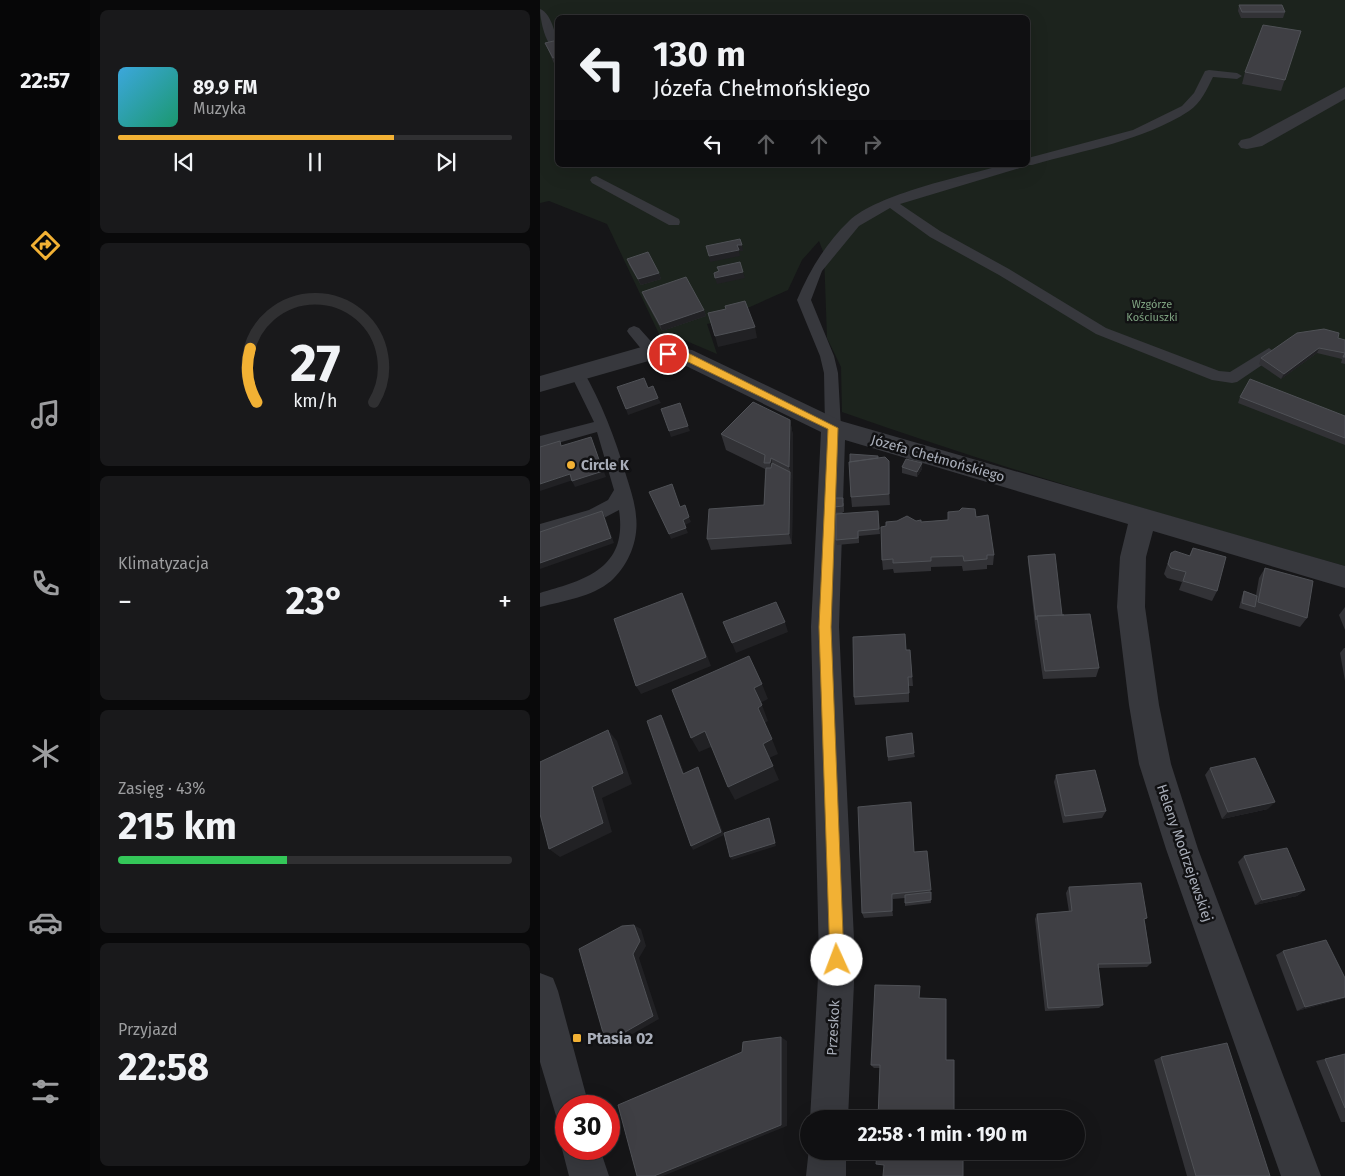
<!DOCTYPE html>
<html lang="pl">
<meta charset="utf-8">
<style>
body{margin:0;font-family:"Fira Sans",sans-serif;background:#19191b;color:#f1f3f6;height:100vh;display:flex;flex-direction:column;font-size:19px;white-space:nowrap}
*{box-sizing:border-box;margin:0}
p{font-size:16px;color:#9c9d9f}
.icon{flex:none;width:28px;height:28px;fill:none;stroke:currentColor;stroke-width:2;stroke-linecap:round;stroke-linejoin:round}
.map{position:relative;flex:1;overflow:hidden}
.panel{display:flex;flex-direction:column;gap:10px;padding:10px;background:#09090a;width:450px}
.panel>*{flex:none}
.banner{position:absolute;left:15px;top:15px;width:475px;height:152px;border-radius:8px;box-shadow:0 5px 20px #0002,0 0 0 1px #303032;background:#101012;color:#f1f3f6;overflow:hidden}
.speed{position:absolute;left:15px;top:1095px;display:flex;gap:10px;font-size:25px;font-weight:700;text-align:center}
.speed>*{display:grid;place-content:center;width:65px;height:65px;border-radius:50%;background:#101012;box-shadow:0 5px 20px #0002,0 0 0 1px #303032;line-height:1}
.speed .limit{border:8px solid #d22;background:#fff;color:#111}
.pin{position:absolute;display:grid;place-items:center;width:42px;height:42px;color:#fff;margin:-21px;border:2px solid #fff;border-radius:50%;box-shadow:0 1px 5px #0007}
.me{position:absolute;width:55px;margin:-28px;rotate:358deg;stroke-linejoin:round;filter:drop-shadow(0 0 4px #0008)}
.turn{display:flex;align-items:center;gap:18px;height:105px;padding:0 15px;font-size:22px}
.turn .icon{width:65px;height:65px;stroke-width:2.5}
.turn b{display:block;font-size:35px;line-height:42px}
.lanes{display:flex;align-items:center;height:48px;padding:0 15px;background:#0003;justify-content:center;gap:25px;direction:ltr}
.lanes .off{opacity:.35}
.big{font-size:38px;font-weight:700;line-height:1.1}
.panel .tile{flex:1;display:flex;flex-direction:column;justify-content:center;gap:8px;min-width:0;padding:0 18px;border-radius:8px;background:#19191b}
.panel .dial{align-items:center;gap:0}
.dial svg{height:130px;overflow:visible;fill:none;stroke:#303032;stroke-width:7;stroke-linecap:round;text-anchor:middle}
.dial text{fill:#f1f3f6;stroke:none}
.song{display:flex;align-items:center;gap:15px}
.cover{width:60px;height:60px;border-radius:8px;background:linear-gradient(135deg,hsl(200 70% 55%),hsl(160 70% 35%))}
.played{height:5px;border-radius:2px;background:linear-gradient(90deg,#f2b134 70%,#303032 70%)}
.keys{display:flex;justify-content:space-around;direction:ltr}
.heat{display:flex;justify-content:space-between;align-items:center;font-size:28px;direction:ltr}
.charge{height:8px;border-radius:4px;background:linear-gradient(90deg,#34c759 43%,#303032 0)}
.trip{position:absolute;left:260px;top:1110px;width:285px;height:50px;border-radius:25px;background:#101012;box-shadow:0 5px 20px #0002,0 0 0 1px #303032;font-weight:700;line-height:50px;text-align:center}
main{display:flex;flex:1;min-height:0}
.tabs{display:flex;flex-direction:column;width:90px;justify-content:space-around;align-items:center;background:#060607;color:#9c9d9f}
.tabs .icon{width:35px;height:35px}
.tabs .current{color:#f2b134}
.tabs b{font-size:22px;color:#f1f3f6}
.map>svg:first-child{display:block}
</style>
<main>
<nav class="tabs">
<b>22:57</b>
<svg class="icon current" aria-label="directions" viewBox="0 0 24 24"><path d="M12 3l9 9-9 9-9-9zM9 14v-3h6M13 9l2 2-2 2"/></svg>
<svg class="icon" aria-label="music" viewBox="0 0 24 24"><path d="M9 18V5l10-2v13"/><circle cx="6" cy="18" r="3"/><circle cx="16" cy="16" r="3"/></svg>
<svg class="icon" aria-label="phone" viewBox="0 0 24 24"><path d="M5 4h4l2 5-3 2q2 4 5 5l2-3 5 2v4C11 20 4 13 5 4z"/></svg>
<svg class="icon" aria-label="climate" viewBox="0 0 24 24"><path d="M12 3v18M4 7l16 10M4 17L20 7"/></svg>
<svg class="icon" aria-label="car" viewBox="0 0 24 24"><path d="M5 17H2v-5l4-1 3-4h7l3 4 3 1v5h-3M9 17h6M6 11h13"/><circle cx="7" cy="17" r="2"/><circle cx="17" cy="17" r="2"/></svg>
<svg class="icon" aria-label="filters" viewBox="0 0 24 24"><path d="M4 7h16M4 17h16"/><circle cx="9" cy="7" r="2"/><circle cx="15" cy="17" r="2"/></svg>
</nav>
<section class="panel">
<div class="tile">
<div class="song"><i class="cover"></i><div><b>89.9 FM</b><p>Muzyka</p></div></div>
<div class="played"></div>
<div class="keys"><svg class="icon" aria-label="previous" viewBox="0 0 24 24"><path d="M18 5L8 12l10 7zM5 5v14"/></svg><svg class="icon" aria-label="pause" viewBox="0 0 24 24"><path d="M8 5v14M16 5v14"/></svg><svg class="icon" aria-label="next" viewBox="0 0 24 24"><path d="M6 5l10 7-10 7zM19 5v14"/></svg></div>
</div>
<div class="tile dial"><svg viewBox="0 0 100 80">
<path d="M14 69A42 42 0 1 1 86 69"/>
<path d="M14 69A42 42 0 0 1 10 36" stroke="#f2b134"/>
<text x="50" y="56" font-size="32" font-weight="700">27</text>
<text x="50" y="72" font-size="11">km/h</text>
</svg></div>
<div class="tile"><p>Klimatyzacja</p>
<div class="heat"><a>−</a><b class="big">23°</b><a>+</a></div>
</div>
<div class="tile"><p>Zasięg · 43%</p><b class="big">215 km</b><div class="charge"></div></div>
<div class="tile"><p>Przyjazd</p><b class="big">22:58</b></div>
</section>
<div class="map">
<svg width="805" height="1176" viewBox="0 0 805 1176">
<rect width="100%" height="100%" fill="#161618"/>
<path fill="#1c231d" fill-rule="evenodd" d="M0,0H805V566C636,518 468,471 302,412L301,367L287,338L284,254L279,241L262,260L248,290L176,322L167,324L177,354L137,337L120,336L67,224L9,201L0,203ZM18,18H488V165H18Z"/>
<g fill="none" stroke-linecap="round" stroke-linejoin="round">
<path fill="#37383d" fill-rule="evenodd" d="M0,9C12,13 18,41 18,52C6,48 0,20 0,9Z
M669,70L697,73L702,76L697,79L673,77C667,89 661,103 649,111C603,141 544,150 492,165H486H488V158L593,130L642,106L654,93L665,71Z
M463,165H482L480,168L360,204L400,231L469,269L566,328L679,371L690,372L729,348L736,353L734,357L697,382L692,383L672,380L556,334L459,275L390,237L350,208L319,226L282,271L271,300L294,356L298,373L301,428L298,432H288L285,428L284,373L280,356L257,300C269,271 286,243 309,221C337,194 424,176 463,165Z
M56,176L139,219L140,222L139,225H129L52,183L50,180L52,177Z
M94,326L99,328L117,348L119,352L117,356H107L89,334L87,331L89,328Z
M37,368L42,369C62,403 75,438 86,475C90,488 95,502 96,516C99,539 89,565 71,581C52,597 23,601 0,607V593C45,580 88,569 79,510L60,520L0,538V524L49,510L68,500L74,490L57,432L0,448V436L54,422L30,373L32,369Z"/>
<path fill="#37383d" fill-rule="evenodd" d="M805,87V99L722,146L707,149L701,148L698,144L701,140L710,138Z"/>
<path fill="#37383d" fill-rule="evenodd" d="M112,344L152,350L301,421L805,566V588L613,531L606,557L605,607L619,705L631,764L658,849L781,1176H741L626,849L599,764L589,705L577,607L580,557L588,524L305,440L299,627L315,960L308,1119H270L279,960L271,627L281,432L140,363L112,360L0,392V376Z
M269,1148V1151H306V1176H266Z"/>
<path fill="#37383d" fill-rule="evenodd" d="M0,973L13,978L18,991L49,1106H26V1123L17,1119L0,1062Z
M26,1138V1149H60L69,1176H29L22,1149Z"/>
</g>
<path fill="#323236" d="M699,5L745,12L743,18H701L698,11Z
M761,31L741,91L702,84L705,72Z
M18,40L17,70L10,54L5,43Z
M87,259L119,273L121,279L101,285L89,265Z
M102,292L164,310L166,316L122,331L104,298Z
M798,338L805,340V364L801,363L802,359L777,353L741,379L719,364L721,358Z
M700,397L805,416V445L698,403Z
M250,420L253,436L252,544L171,550L167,539L224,505L225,469L186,450L181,434Z
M338,458L349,461L350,505L312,507L311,497Z
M382,463V469L377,477L362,473V467Z
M304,503V512H295L294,507Z
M338,511L340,534L319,536V543L297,545L296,540Z
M436,517L454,555L453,565H447V569L423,571L422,566L391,567V571L354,573L353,569L343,570L342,560L346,526L376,521L381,522Z
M653,548L677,591L672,601L639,590L642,582L627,578L624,574L631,553L649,556Z
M488,556L522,615L559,668L556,677L503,679L495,625L488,561Z
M725,568L767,618L760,627L699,608L702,596L704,591L716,595L719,578Z
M805,607V630L799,615Z
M804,648H805V681L800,653Z
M366,650H370L373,686H369V702L315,705L314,697Z
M346,737L374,753L375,757L348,761Z
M670,768L728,809L682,819L665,775Z
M516,775L566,811L562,818L523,823L514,782Z
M387,851L391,903L365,906V898L353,899V916L324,918L322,913L375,852Z
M704,856L765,890L757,896L715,905L698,862Z
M529,887L605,922L611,963L607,967L558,968L563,1005L559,1008L505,1011L495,919L497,914L529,912L526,893Z
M743,951L805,978V998L757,1011L736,955Z
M381,991L340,1068H334L331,1065Z
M805,1054V1122H801L776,1061Z
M621,1057L730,1176H647L614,1060Z"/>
<path fill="#212124" d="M18,57V70L13,58Z
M197,245H202L203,251H199L200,256L170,262L169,256Z
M203,272L205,278L177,284L175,278Z
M119,273L121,279L101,285L98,279Z
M164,310L166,316L122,331L120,325Z
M215,327L217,338L178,347L175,336Z
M779,348L777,353L741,379L744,374Z
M118,398L121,403L88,415L86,409Z
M250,420L253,436V482L249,467Z
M148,426L150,431L131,437L129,431Z
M51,437L66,477L35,487L32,481Z
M231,458L235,474L233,478L230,463Z
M349,461L350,471V505L349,494Z
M382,463V469L377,477V472Z
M250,472L253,482L252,544L249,534Z
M30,474L33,480L0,491V484Z
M62,511L65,517L74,543L0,569V563Z
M149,517L151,522L145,525L143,520Z
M146,528L148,533L131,539L129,534Z
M142,593L147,603L171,666L101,694L96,686Z
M245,622L248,632L196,653L192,643Z
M222,684L228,699L220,703L214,688Z
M222,705L228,721L225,723L218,708Z
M121,715L124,720L146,778L143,774Z
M68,730L77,741L92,784L62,798L72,832L20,857L9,849L52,787Z
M165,731L173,746L159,752L151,738Z
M232,739L238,754L229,758L223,744Z
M233,766L239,780L195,800L188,787Z
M158,767L160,771L184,835L153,850L151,846Z
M735,802L728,809L682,819L688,812Z
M229,818L231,822L236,846L192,860L190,857Z
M765,890L757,896L715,905L722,900Z
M352,894L353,899V916L352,911Z
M94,925L101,929L106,946L99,958L119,1019L73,1045L66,1043L93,954Z
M805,997V998L757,1011L765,1007Z
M241,1037L247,1041V1126L123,1176H114Z"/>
<path fill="#3f3f44" stroke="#4f5156" d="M699,5H742L745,12H702Z
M723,25L761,31L745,80L705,72Z
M18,40V57L13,58L5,43Z
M200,239L202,245H197L199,250L169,256L166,246Z
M108,252L119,273L98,279L87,259Z
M200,262L203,272L175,278L174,273L179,271L177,267Z
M146,277L164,310L120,325L102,292Z
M205,301L215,327L175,336L168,313L186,309L185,306Z
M784,329L799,333L798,338L805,340V357H803L805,353L779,348L744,374L721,358L757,333Z
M104,378L108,388L113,386L118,398L86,409L77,387Z
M710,379L805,416V438L700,397Z
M213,402L250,420L249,467L231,458L230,463H224L225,455L181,434Z
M140,403L148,426L129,431L121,409Z
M51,437L63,471L32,481L30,474L0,484V447L20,441L21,446Z
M310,454L338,456V458L310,462Z
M345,457L349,461V494L311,497L309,462Z
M366,459L382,463L377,472L362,467Z
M232,463L250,472L249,534L167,539L169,509L224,505L226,468H231Z
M132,484L140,507L145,505L149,517L143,520L146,528L129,534L109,492Z
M294,498H303V506L294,507Z
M422,508L435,509L436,517L448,515L454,555H447V559L424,561L423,556L391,557V561L353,563V559L342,560L341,527L346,526V522L357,521L367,516L376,521L381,520V522L408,520V512L419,511Z
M62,511L71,538L0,563V532Z
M338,511L339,529L318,531V538L296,540V514Z
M653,548L686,557L677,591L643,581L646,572L631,568L628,564L631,553L635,551L650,556Z
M515,554L522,615H524L497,616L496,620L488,556Z
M725,568L773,581L767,618L718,602Z
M704,591L717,596L715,607L702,603Z
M142,593L166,657L96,686L74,619Z
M236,602L245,622L192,643L183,622Z
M550,614L559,668L505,671L497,616Z
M365,634L366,650H370L372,677H368L369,693L314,697L313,637Z
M209,656L222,684L214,688L222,705L218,708L232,739L223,744L233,766L188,787L165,731L151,738L132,690Z
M121,715L143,774L158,767L181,832L151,846L107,721Z
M68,730L83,773L52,787L63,823L9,849L0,814V762Z
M372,733L374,753L348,757L346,737Z
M715,758L735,802L688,812L670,768Z
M555,770L566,811L525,816L516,775Z
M371,802L374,852L387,851L391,890L352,894V911L322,913L318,807Z
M229,818L235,843L190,857L184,833Z
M747,848L765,890L722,900L704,856Z
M601,883L607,918L604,919L611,963L558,964L563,1005L508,1008L497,914L532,911L529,887Z
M391,892V900L365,903V895Z
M94,925L100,941L93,954L113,1016L66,1043L39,949L82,926Z
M786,940L805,978V997L765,1007L743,951Z
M335,985L380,986L379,998L406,999V1060H414V1119H338L340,1065H331Z
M241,1037V1125L114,1176H97L78,1105L202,1052L203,1042Z
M687,1043L730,1176H656L621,1057Z
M805,1054V1108L785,1059Z
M337,1151H414V1159H423V1176H343L344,1165L336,1164Z"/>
<path fill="#f2b134" stroke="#9d7322" d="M128,350L148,353L298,428L291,627L304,960L302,965L297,967L292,965L290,960L279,627L288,429L142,359L125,356V351Z"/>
<g fill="#f2b134" stroke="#111113" stroke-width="2">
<circle cx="31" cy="465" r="5"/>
<rect x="32" y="1033" width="10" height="10" rx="2.5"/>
</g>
<g text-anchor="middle" stroke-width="5" stroke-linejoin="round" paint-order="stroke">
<g font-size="11" fill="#7fa381" stroke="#111113">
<text x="612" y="308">Wzgórze<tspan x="612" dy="13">Kościuszki</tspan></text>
</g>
<g font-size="14" fill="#a8adb8" stroke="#111113">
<text transform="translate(398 458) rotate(16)" y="5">Józefa Chełmońskiego</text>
<text transform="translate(645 853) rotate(71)" y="5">Heleny Modrzejewskiej</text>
<text transform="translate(293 1028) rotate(-87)" y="5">Przeskok</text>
</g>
<g font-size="14" font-weight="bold" fill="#a8adb8" stroke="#111113" text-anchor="start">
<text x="41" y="470">Circle K</text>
</g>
<g font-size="16" font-weight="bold" fill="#a8adb8" stroke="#111113" text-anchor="start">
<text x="47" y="1044">Ptasia 02</text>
</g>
</g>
</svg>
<div class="speed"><div class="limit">30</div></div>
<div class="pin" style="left:128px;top:354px;background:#d93025"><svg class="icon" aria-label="arrive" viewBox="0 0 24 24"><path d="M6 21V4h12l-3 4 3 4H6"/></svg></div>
<svg class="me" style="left:297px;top:960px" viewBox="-20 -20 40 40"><circle r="19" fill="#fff"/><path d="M0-13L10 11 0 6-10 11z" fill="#f2b134"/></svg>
<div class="trip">22:58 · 1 min · 190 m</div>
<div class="banner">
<div class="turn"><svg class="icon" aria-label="left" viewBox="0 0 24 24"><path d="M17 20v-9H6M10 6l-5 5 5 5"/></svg><div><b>130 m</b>Józefa Chełmońskiego</div></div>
<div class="lanes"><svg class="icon" aria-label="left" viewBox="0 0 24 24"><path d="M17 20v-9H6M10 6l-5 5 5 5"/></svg><svg class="icon off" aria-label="ahead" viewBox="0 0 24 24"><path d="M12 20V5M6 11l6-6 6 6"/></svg><svg class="icon off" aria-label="ahead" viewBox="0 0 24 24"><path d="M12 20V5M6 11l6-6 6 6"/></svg><svg class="icon off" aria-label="right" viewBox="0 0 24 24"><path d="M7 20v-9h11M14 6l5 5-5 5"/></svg></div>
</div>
</div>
</main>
